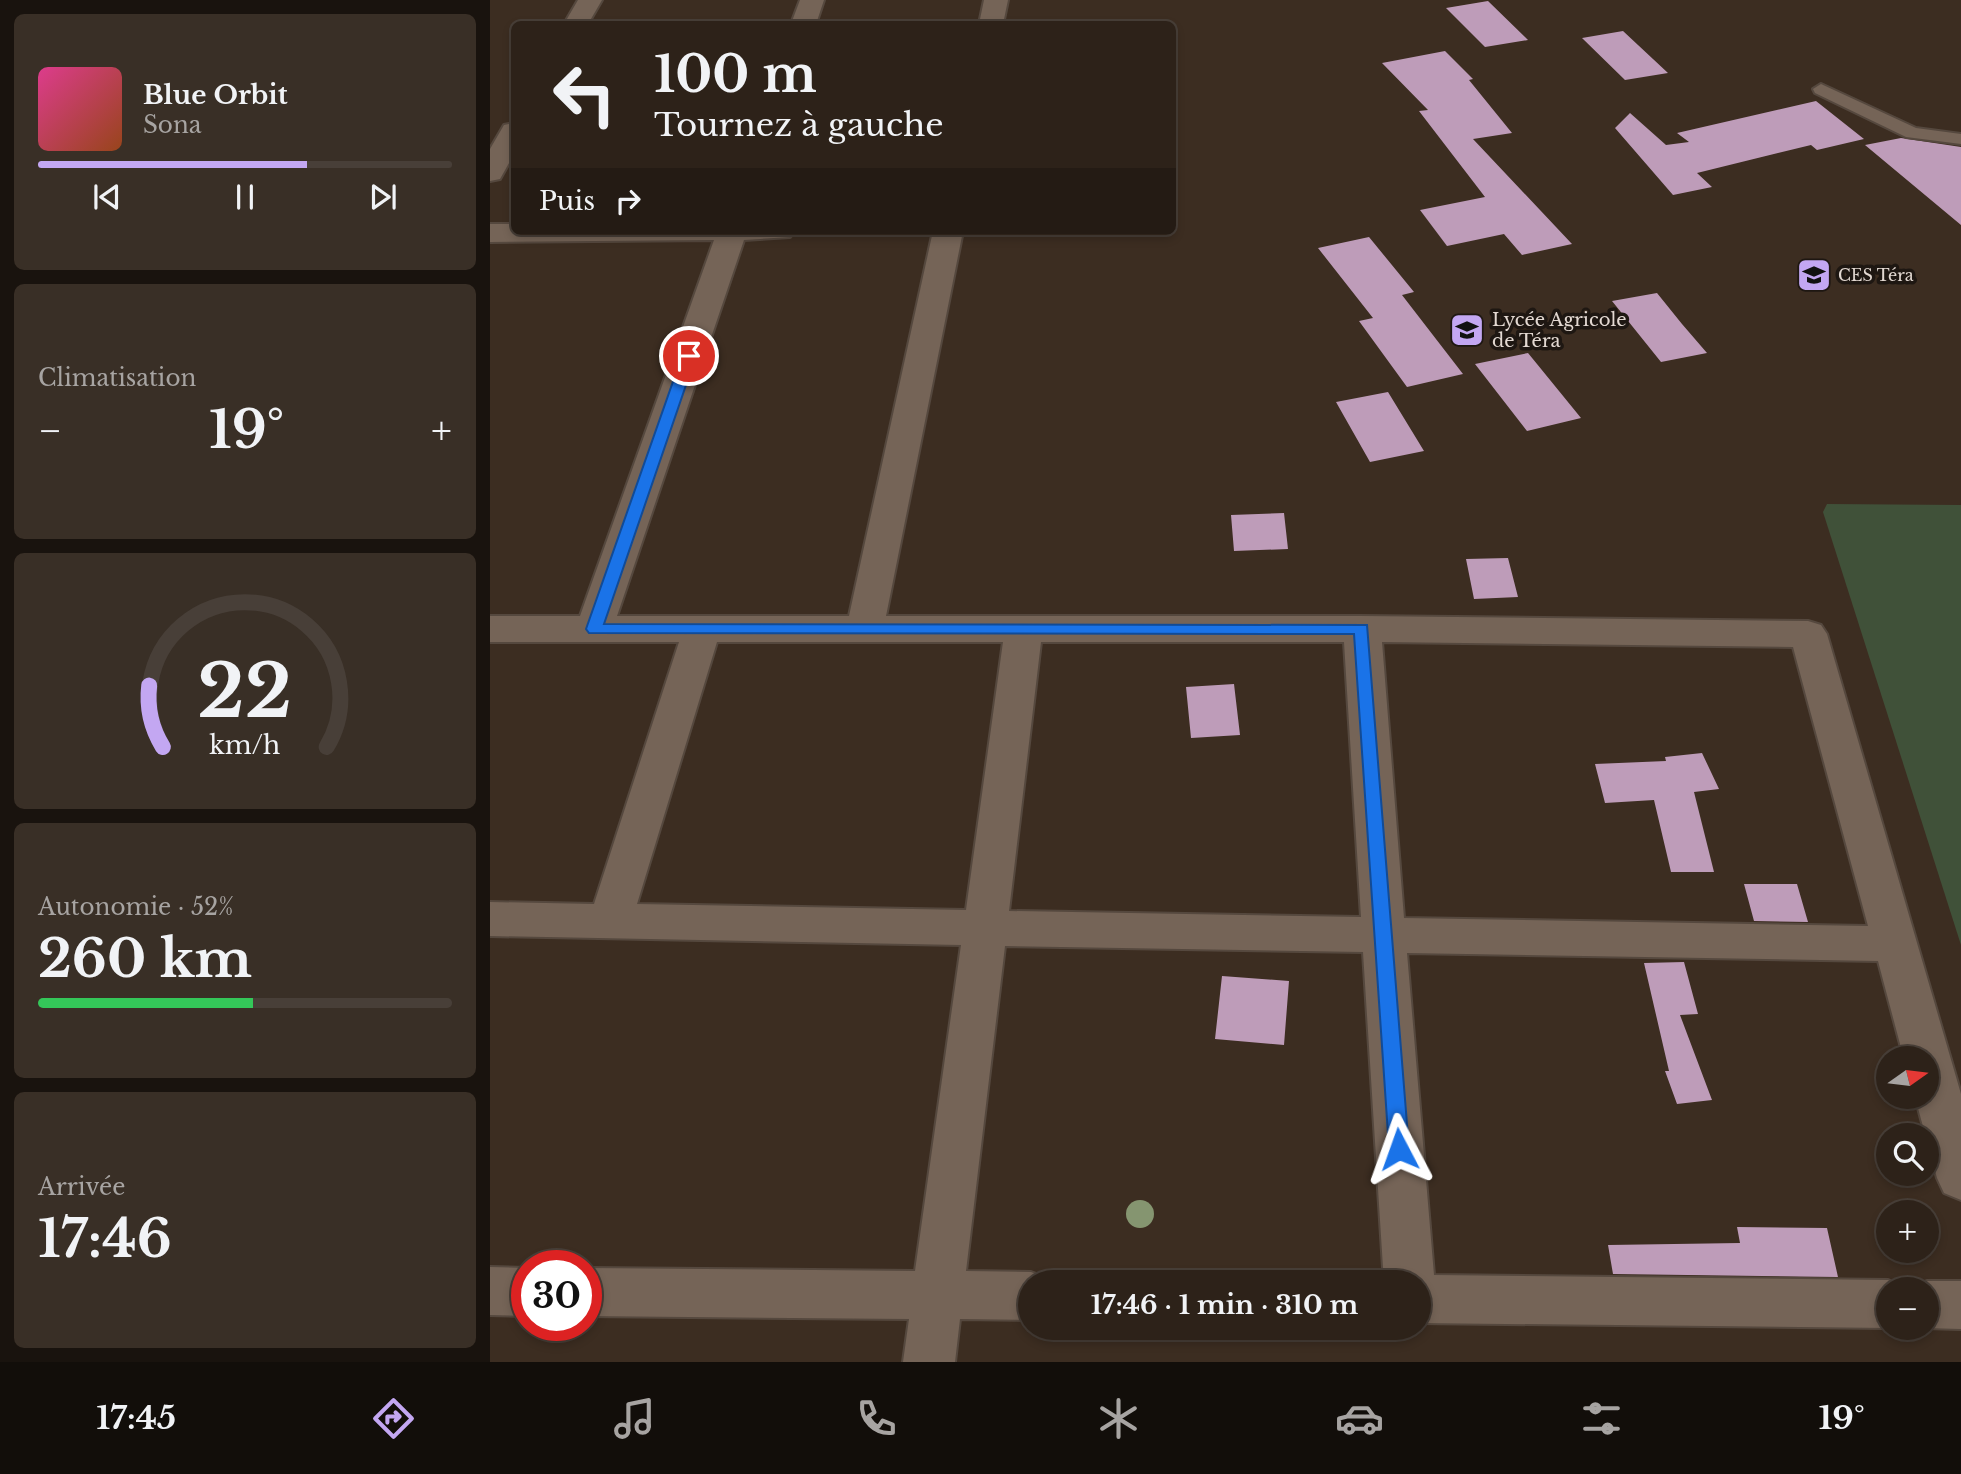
<!DOCTYPE html>
<html lang="fr">
<meta charset="utf-8">
<style>
body{margin:0;font-family:"Libre Baskerville",serif;background:#392f26;color:#f1f3f6;height:100vh;display:flex;flex-direction:column;font-size:26px;white-space:nowrap}
*{box-sizing:border-box;margin:0}
p{font-size:23px;color:#a7a4a2}
.icon{flex:none;width:38px;height:38px;fill:none;stroke:currentColor;stroke-width:2;stroke-linecap:round;stroke-linejoin:round}
.map{position:relative;flex:1;overflow:hidden}
.details{display:flex;flex-direction:column;gap:14px;padding:14px;background:#19130e;width:490px}
.details>*{flex:none}
.top-card{position:absolute;left:21px;top:21px;width:665px;height:214px;border-radius:10px;box-shadow:0 4px 10px #0003,0 0 0 2px #483f38;background:#2d2219;color:#f1f3f6;overflow:hidden}
.needle{width:46px;rotate:76deg}
.buttons{position:absolute;left:1386px;top:1046px;display:grid;gap:14px}
.buttons a{display:grid;place-items:center;width:63px;height:63px;border-radius:50%;background:#2d2219;box-shadow:0 4px 10px #0003,0 0 0 2px #483f38;font-size:35px}
.speed{position:absolute;left:21px;top:1250px;display:flex;gap:14px;font-size:35px;font-weight:700;text-align:center}
.speed>*{display:grid;place-content:center;width:91px;height:91px;border-radius:50%;background:#2d2219;box-shadow:0 4px 10px #0003,0 0 0 2px #483f38;line-height:1}
.speed .limit{border:10px solid #d22;background:#fff;color:#111}
.pin{position:absolute;display:grid;place-items:center;width:60px;height:60px;color:#fff;margin:-30px;border:4px solid #fff;border-radius:50%;box-shadow:0 2px 7px #0007}
.me{position:absolute;width:77px;margin:-38px;rotate:356deg;stroke-linejoin:round;filter:drop-shadow(0 0 5px #0008)}
.turn{display:flex;align-items:center;gap:24px;height:147px;padding:0 28px;font-size:32px}
.turn .icon{width:91px;height:91px;stroke-width:2.5}
.turn b{display:block;font-size:49px;line-height:60px}
.then{display:flex;align-items:center;height:66px;padding:0 28px;background:#0003;gap:14px;font-size:26px}
.big{font-size:52px;font-weight:700;line-height:1.1}
.details .widget{flex:1;display:flex;flex-direction:column;justify-content:center;gap:10px;min-width:0;padding:0 24px;border-radius:10px;background:#392f26}
.details .dial{align-items:center;gap:0}
.dial svg{height:182px;overflow:visible;fill:none;stroke:#483f38;stroke-width:7;stroke-linecap:round;text-anchor:middle}
.dial text{fill:#f1f3f6;stroke:none}
.song{display:flex;align-items:center;gap:21px}
.cover{width:84px;height:84px;border-radius:10px;background:linear-gradient(135deg,hsl(330 70% 55%),hsl(20 70% 35%))}
.played{height:7px;border-radius:4px;background:linear-gradient(90deg,#c3a7f2 65%,#483f38 65%)}
.keys{display:flex;justify-content:space-around;direction:ltr}
.heat{display:flex;justify-content:space-between;align-items:center;font-size:38px;direction:ltr}
.charge{height:10px;border-radius:5px;background:linear-gradient(90deg,#34c759 52%,#483f38 0)}
.trip{position:absolute;left:528px;top:1270px;width:413px;height:70px;border-radius:35px;background:#2d2219;box-shadow:0 4px 10px #0003,0 0 0 2px #483f38;font-weight:700;line-height:70px;text-align:center}
.tab-bar{display:flex;height:112px;justify-content:space-around;align-items:center;background:#120e0a;color:#a7a4a2}
.tab-bar .icon{width:49px;height:49px}
.tab-bar .active{color:#c3a7f2}
.tab-bar b{font-size:32px;color:#f1f3f6}
main{display:flex;flex:1;min-height:0}
.map>svg:first-child{display:block}
</style>
<main>
<section class="details">
<div class="widget">
<div class="song"><i class="cover"></i><div><b>Blue Orbit</b><p>Sona</p></div></div>
<div class="played"></div>
<div class="keys"><svg class="icon" aria-label="previous" viewBox="0 0 24 24"><path d="M18 5L8 12l10 7zM5 5v14"/></svg><svg class="icon" aria-label="pause" viewBox="0 0 24 24"><path d="M8 5v14M16 5v14"/></svg><svg class="icon" aria-label="next" viewBox="0 0 24 24"><path d="M6 5l10 7-10 7zM19 5v14"/></svg></div>
</div>
<div class="widget"><p>Climatisation</p>
<div class="heat"><a>−</a><b class="big">19°</b><a>+</a></div>
</div>
<div class="widget dial"><svg viewBox="0 0 100 80">
<path d="M14 69A42 42 0 1 1 86 69"/>
<path d="M14 69A42 42 0 0 1 8 42" stroke="#c3a7f2"/>
<text x="50" y="56" font-size="32" font-weight="700">22</text>
<text x="50" y="72" font-size="11">km/h</text>
</svg></div>
<div class="widget"><p>Autonomie · 52%</p><b class="big">260 km</b><div class="charge"></div></div>
<div class="widget"><p>Arrivée</p><b class="big">17:46</b></div>
</section>
<div class="map">
<svg width="1471" height="1362" viewBox="0 0 1471 1362">
<rect width="100%" height="100%" fill="#3c2d21"/>
<path fill="#405139" d="M1337,504L1471,505V945L1333,512Z"/>
<path fill="#be9cb9" d="M998,1L1038,40L995,47L956,8Z
M1133,31L1178,73L1135,80L1092,38Z
M955,51L983,79L979,80L1022,133L983,139L1082,244L1032,255L1014,234L957,246L930,210L995,197L929,111L938,110L892,63Z
M1326,101L1374,139L1327,150L1321,145L1207,173L1222,187L1183,195L1125,128L1140,113L1176,145L1199,142L1187,133Z
M1411,138L1471,147V225L1375,145Z
M879,237L924,292L912,295L973,374L917,387L869,321L883,318L828,248Z
M1167,293L1192,324L1217,353L1171,362L1122,301Z
M1038,353L1047,364L1091,418L1037,431L985,364Z
M898,392L934,451L880,462L846,402Z
M794,513L798,549L744,551L741,515Z
M1018,558L1028,597L984,599L976,559Z
M744,684L750,735L701,738L696,687Z
M1212,753L1229,789L1204,792L1224,872H1181L1164,800L1115,803L1105,764L1176,761L1175,757Z
M1254,884H1307L1318,922L1264,921Z
M1194,962L1208,1014L1190,1015L1222,1100L1187,1104L1175,1071H1179L1154,963Z
M732,976L799,981L794,1045L725,1039Z
M1247,1227L1337,1228L1348,1277L1123,1274L1118,1245L1250,1243Z"/>
<g fill="none" stroke-linecap="round" stroke-linejoin="round">
<g stroke="#55483e" stroke-width="4">
<path id="service" d="M1331,84L1426,128L1471,134V144L1416,137L1325,93L1323,89Z"/>
</g>
<g stroke="#55483e" stroke-width="4">
<path id="minor" d="M88,0H112L98,24H74Z
M310,0H334L326,24H301Z
M494,0H518L513,24H489Z
M24,123V154L10,179L0,181V149L14,125Z
M0,224H24V231H305L300,237L254,240L127,616H359L443,231H473L396,616H872L1318,621L1331,625L1337,634L1471,1094V1200L1454,1193L1447,1178L1425,1097H1437V1059H1414L1388,961L917,953L944,1275L1398,1280L1417,1290H1398V1328L929,1323V1283H894L873,952L515,946L476,1271L541,1272L559,1279L561,1283H541V1320L470,1319L465,1362H413L419,1319L96,1316V1268L425,1271L471,945L0,936V902L104,904L189,642H0V616H90L224,240L0,242ZM227,642H513L476,910L147,904ZM551,642H854L871,917L519,911ZM892,642L1303,647L1378,926L914,918Z
M0,1267L37,1268V1316L0,1315Z
M1437,1281H1471V1329L1435,1328L1437,1290H1418Z"/>
</g>
<use href="#service" fill="#756457" fill-rule="evenodd"/>
<use href="#minor" fill="#756457" fill-rule="evenodd"/>
</g>
<circle fill="#859570" cx="650" cy="1214" r="14"/>
<path fill="#1a73e8" stroke="#114b97" stroke-width="2" d="M199,352L206,356L114,624L877,625L919,1149L916,1155L909,1158L902,1155L899,1149L864,634L99,633L96,629L192,356Z"/>
<defs>
<g id="school-square" transform="scale(1.75)"><rect x="-9" y="-9" width="18" height="18" rx="4" fill="#c3a7f2" stroke="#1e1712"/><path d="M0-5L7-2L0 1L-7-2ZM-4 1L0 2.5L4 1V4Q0 6-4 4Z" fill="#111"/></g>
<g id="university-square" transform="scale(1.75)"><rect x="-9" y="-9" width="18" height="18" rx="4" fill="#c3a7f2" stroke="#1e1712"/><path d="M0-5L7-2L0 1L-7-2ZM-4 1L0 2.5L4 1V4Q0 6-4 4Z" fill="#111"/></g>
</defs>
<g fill-rule="evenodd">
<use href="#school-square" x="1324" y="275"/>
<use href="#university-square" x="977" y="330"/>
</g>
<g text-anchor="middle" stroke-width="7" stroke-linejoin="round" paint-order="stroke">
<g font-size="16" fill="#e3d9d2" stroke="#1e1712" text-anchor="start">
<text x="1348" y="281">CES Téra</text>
</g>
<g font-size="18" fill="#e3d9d2" stroke="#1e1712" text-anchor="start">
<text x="1002" y="326">Lycée Agricole<tspan x="1002" dy="21">de Téra</tspan></text>
</g>
</g>
</svg>
<div class="buttons">
<a><svg class="needle" viewBox="-14 -14 28 28"><path d="M0-13l5 13h-10z" fill="#e53935"/><path d="M0 13l5-13h-10z" fill="#a7a4a2"/></svg></a>
<a><svg class="icon" aria-label="search" viewBox="0 0 24 24"><circle cx="10" cy="10" r="6"/><path d="M15 15l6 6"/></svg></a>
<a>+</a>
<a>−</a>
</div>
<div class="speed"><div class="limit">30</div></div>
<div class="pin" style="left:199px;top:356px;background:#d93025"><svg class="icon" aria-label="arrive" viewBox="0 0 24 24"><path d="M6 21V4h12l-3 4 3 4H6"/></svg></div>
<svg class="me" style="left:909px;top:1149px" viewBox="-20 -20 40 40"><path d="M0-17L14 15 0 8-14 15z" fill="#1a73e8" stroke="#fff" stroke-width="4"/></svg>
<div class="trip">17:46 · 1 min · 310 m</div>
<div class="top-card">
<div class="turn"><svg class="icon" aria-label="left" viewBox="0 0 24 24"><path d="M17 20v-9H6M10 6l-5 5 5 5"/></svg><div><b>100 m</b>Tournez à gauche</div></div>
<div class="then">Puis<svg class="icon" aria-label="right" viewBox="0 0 24 24"><path d="M7 20v-9h11M14 6l5 5-5 5"/></svg></div>
</div>
</div>
</main>
<nav class="tab-bar">
<b>17:45</b>
<svg class="icon active" aria-label="directions" viewBox="0 0 24 24"><path d="M12 3l9 9-9 9-9-9zM9 14v-3h6M13 9l2 2-2 2"/></svg>
<svg class="icon" aria-label="music" viewBox="0 0 24 24"><path d="M9 18V5l10-2v13"/><circle cx="6" cy="18" r="3"/><circle cx="16" cy="16" r="3"/></svg>
<svg class="icon" aria-label="phone" viewBox="0 0 24 24"><path d="M5 4h4l2 5-3 2q2 4 5 5l2-3 5 2v4C11 20 4 13 5 4z"/></svg>
<svg class="icon" aria-label="climate" viewBox="0 0 24 24"><path d="M12 3v18M4 7l16 10M4 17L20 7"/></svg>
<svg class="icon" aria-label="car" viewBox="0 0 24 24"><path d="M5 17H2v-5l4-1 3-4h7l3 4 3 1v5h-3M9 17h6M6 11h13"/><circle cx="7" cy="17" r="2"/><circle cx="17" cy="17" r="2"/></svg>
<svg class="icon" aria-label="filters" viewBox="0 0 24 24"><path d="M4 7h16M4 17h16"/><circle cx="9" cy="7" r="2"/><circle cx="15" cy="17" r="2"/></svg>
<b>19°</b>
</nav>
